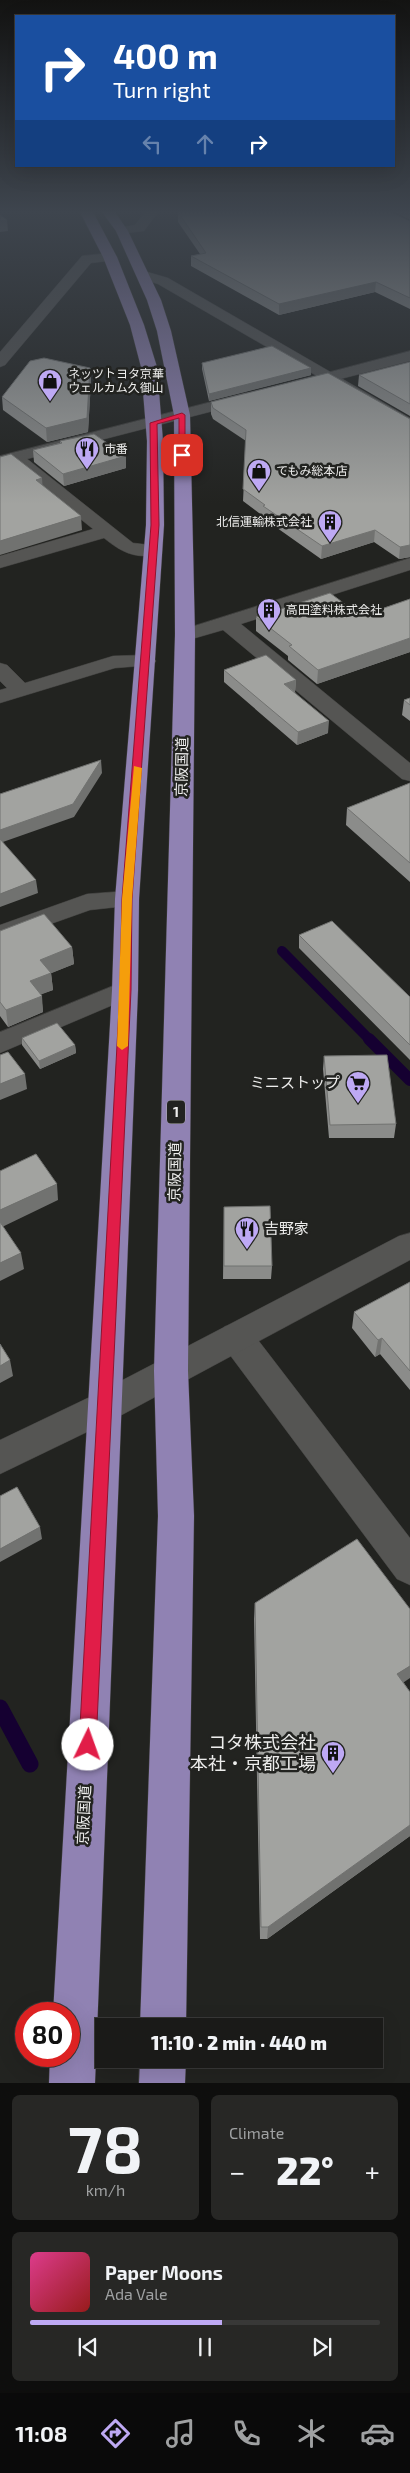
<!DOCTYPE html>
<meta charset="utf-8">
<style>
body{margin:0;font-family:"Exo 2","Noto Sans JP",sans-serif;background:#272725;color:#f1f3f6;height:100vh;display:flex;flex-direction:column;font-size:19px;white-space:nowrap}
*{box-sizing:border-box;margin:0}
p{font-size:16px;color:#9fa1a2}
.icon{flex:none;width:28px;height:28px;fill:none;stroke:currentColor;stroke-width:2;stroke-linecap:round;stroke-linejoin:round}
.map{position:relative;height:2083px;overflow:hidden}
.details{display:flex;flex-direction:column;gap:12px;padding:12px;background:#0e0e0d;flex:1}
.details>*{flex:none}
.guide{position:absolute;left:15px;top:15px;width:380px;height:152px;border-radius:0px;box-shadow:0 5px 20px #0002,0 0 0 1px #383837;background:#1a4fa0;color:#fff;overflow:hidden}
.speed{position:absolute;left:15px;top:2002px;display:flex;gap:10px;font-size:25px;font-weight:700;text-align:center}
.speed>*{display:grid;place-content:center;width:65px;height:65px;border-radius:50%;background:#1a1a18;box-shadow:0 5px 20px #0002,0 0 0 1px #383837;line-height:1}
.speed .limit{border:8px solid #d22;background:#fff;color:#111}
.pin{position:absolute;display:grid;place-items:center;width:42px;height:42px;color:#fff;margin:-21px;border-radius:10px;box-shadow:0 2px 8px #0006}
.me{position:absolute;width:55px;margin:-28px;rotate:3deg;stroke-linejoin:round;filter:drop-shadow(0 0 4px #0008)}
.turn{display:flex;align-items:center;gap:18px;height:105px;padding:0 15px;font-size:22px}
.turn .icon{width:65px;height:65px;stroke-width:2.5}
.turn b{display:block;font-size:35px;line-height:42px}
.lanes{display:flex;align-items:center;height:48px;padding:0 15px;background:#0003;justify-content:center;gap:25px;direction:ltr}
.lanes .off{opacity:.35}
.big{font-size:38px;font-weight:800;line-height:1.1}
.details .widget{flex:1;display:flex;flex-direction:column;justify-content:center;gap:8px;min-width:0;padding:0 18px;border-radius:8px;background:#272725}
.details .dial{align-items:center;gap:0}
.dial b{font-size:65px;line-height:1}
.song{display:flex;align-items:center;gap:15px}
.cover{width:60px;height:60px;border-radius:8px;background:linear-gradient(135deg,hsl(330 70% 55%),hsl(0 70% 35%))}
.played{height:5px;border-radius:2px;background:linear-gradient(90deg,#bea9f4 55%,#383837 55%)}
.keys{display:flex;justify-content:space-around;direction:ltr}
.heat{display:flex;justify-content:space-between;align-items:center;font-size:28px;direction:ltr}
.details .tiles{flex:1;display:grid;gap:12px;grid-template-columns:1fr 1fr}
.widget:last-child{grid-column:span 2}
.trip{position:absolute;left:95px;top:2018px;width:288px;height:50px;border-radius:0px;background:#1a1a18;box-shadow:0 5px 20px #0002,0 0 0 1px #383837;font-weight:800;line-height:50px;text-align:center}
.menu{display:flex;height:80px;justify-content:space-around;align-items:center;background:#0a0a0a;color:#9fa1a2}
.menu .icon{width:35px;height:35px}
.menu .active{color:#bea9f4}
.menu b{font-size:22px;color:#f1f3f6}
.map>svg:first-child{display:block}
</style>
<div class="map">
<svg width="410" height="2083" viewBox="0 0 410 2083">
<rect width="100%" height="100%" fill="#222320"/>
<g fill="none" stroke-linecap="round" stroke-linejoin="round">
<path stroke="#150031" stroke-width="5.5" d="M136,212L139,213"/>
<path stroke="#150031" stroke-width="10" d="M282,951L370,1040"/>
<path stroke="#150031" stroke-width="12" d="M369,1039L410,1080"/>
<path stroke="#150031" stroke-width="17" d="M0,1708L30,1764"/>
<g stroke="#3e3e3c" stroke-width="1">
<path id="minor" d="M145,212H158L144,231L117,234L116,231L117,228L135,225Z
M110,253L117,257L115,260L91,263L5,365L0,367V352L82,256Z
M144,271L168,278L410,418V430L158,284L139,278L137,275L139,272Z
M15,453L21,454L133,543L160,546L162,550L160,554C136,560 121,552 104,538L0,568V556L93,529L9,462L7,458L9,454Z
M410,558V570L241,624L410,763V781L402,779L223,630L185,641L178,639L175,635L178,631Z
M146,655L153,657L156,661L153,665L115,668L0,703V690L7,688L0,681V663L7,665L25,683L113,656Z
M127,891L136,893L139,899L136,905L90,910L0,942V925L87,894Z
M125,981L134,984L138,990L134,996L0,1053V1032Z
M236,1323L248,1327L410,1538V1585L397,1579L224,1347L220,1337L224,1327Z"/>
</g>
<g stroke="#3e3e3c" stroke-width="1">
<path id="tertiary" d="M410,351V361L298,390L290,385L292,382Z
M246,393L254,398L252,401L0,466V456Z
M410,1233V1260L116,1418L0,1474V1440L92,1396L399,1236Z"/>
</g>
<g stroke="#3e3e3c" stroke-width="1">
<path id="trunk" d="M80,212H93L117,257L144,325L157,367L163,441L164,525L139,899L138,990L95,2083H49L50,2056H69V2014H53L112,990L115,899L146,525L147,441L141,367L130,325L103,257Z
M102,212H115L128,231L161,300L171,331L190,415L195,635L188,1371L194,1516L186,2026H140L158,1516L154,1371L175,635L174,415L157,331L147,300L116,231Z
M140,2059H186L185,2083H139Z"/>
</g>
<use href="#minor" fill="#555553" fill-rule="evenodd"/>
<use href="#tertiary" fill="#555553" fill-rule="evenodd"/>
<use href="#trunk" fill="#9082b3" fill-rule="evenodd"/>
</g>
<path fill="#8b8c8a" d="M178,212L410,221V309L375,292L279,315L191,266V256L200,254L178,222Z
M394,212H410V220Z
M410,362V416L358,386L359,375Z
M202,363L311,375L209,401L202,369Z
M90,368L91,381L88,432L47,442L3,410L2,397Z
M211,402L410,419V557L399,559L374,542L321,559L263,518V516L243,501L246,441L213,419L211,414Z
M60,441L126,468L64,486L34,462L33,450L60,443Z
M410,599V652L317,684L288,660V656L256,631V617L361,616Z
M224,670L296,680L295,692L328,733L297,745L224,682Z
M410,698V721L402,715L404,700Z
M410,783V882L346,825L347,808Z
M0,931L72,947L74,964L51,973L53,990L41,994L43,1012L8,1027L0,1016Z
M299,935L410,997V1060L299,948Z
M22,1038L75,1045L76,1053L40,1069L22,1045Z
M324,1056L396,1124L394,1138H329L323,1069Z
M224,1207L272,1266L271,1279H223Z
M410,1282V1390L380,1354L375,1357L352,1328L354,1312Z
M255,1603L404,1683L410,1692V1836L267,1939H260L254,1619Z"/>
<path fill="#717270" d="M7,220L8,231L0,232V221Z
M376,282L375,292L279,315V304Z
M90,368L91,381L88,432L47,442L46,428Z
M311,368V375L209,401V394Z
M126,456V468L64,486L63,474Z
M42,478L43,492L36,480Z
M81,516L82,530L0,555V541Z
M375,530L374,542L321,559L322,546Z
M410,545V557L399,559L400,547Z
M410,638V652L317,684L318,670Z
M296,680L295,692L284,684Z
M329,721L328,733L297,745L298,732Z
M101,760L102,773L74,817L0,843V830Z
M36,880L38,893L0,907V894Z
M72,947L74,964L42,977L40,960Z
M51,973L53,990L32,998L30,981Z
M42,996L43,1012L8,1027L6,1010Z
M75,1045L76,1053L40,1069L39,1061Z
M25,1074L27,1089L0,1100V1084Z
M57,1184L58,1200L0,1228V1210Z
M21,1253L24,1269L0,1281V1263Z
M382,1338L380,1354L375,1357L378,1340Z
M10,1360L13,1376L0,1383V1366Z
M40,1527L42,1539L0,1562V1549Z
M410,1666V1678L394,1689L397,1674Z
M410,1825V1836L267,1939L268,1927Z"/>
<path fill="#a2a3a0" stroke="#717270" d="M178,212H391L410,221V298L376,282L279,304L191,256L206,253Z
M0,215L7,220L0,221Z
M272,346L311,368L209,394L202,363Z
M44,358L90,368L87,418L46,428L2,397L30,361Z
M410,362V404L359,375Z
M328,373L410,419V545L400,547L375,530L322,546L263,506L265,505L243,489L246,430L213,408L211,402Z
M94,434L126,456L63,474L33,450L62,443L60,441Z
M11,454L42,478L36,480L81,516L0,541V457Z
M330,593L361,616L410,599V638L318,670L289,646L292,645L256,617Z
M266,655L296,680L284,684L329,721L298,732L224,670Z
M410,698V705L404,700Z
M101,760L73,804L0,830V794Z
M410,783V863L347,808Z
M0,839L36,880L0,894Z
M44,914L72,947L40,960L51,973L30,981L42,996L6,1010L0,1002V931Z
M332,921L410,997V1045L299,935Z
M57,1023L75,1045L39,1061L22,1038Z
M8,1052L25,1074L0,1084V1055Z
M387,1055L396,1124L330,1125L324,1056Z
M36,1154L57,1184L0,1210V1171Z
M270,1206L272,1266H224V1207Z
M0,1222L21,1253L0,1263Z
M410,1282V1371L382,1338L378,1340L354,1312Z
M0,1344L10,1360L0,1366Z
M17,1487L40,1527L0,1549V1496Z
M357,1539L410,1609V1666L397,1674L410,1692V1825L268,1927H261L255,1603Z"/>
<linearGradient id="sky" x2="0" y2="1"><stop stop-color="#131312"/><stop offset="0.42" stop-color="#3e454e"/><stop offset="1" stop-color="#3e454e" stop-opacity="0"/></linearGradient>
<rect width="410" height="504" fill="url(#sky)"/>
<path fill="#e11d48" stroke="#92132f" d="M182,413L185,415V457L179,455V418L157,424L159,525L132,899L131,990L96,1745L94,1751L88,1754L82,1751L79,1745L120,990L122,899L151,525L150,423Z"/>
<path fill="#f59e0b" d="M134,766L142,768L132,899L128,1046L122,1050L117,1046L122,899Z"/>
<defs>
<g id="shop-pin" transform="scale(1.25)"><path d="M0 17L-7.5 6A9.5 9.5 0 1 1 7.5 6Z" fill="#bea9f4" stroke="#222320"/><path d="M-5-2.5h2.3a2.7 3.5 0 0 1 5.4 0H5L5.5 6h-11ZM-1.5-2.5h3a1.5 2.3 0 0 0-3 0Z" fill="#111"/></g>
<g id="restaurant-pin" transform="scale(1.25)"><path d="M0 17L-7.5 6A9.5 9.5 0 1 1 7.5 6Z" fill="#bea9f4" stroke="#222320"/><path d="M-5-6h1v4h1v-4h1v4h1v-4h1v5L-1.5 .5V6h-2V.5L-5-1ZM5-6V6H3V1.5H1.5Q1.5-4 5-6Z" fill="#111"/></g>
<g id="building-pin" transform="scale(1.25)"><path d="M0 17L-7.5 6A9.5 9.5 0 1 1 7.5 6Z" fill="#bea9f4" stroke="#222320"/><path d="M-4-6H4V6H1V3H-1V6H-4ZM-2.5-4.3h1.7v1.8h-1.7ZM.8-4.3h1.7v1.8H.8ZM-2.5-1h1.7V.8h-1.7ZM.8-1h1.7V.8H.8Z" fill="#111"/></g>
<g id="supermarket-pin" transform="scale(1.25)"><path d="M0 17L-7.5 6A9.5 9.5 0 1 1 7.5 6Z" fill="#bea9f4" stroke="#222320"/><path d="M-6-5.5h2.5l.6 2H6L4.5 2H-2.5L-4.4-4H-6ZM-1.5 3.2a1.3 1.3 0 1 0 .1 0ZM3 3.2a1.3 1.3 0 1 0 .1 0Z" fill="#111"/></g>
</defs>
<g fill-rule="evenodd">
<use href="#shop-pin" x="50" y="381"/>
<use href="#restaurant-pin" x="87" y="449"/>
<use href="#shop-pin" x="259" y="471"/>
<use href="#building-pin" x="330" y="522"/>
<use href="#building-pin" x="269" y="610"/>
<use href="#supermarket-pin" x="358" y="1083"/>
<use href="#restaurant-pin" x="247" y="1229"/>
<use href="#building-pin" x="333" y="1753"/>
</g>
<g text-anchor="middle" stroke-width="5" stroke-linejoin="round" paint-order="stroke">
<g font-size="12" fill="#ededec" stroke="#222320" text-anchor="start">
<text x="68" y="378">ネッツトヨタ京華<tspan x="68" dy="14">ウェルカム久御山</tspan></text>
<text x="104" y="453">市番</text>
<text x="276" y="475">てもみ総本店</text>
<text x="312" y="526" text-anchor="end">北信運輸株式会社</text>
<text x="286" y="614">高田塗料株式会社</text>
</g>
<rect fill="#222320" stroke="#b0b0af" stroke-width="1" x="167" y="1100.5" width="18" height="23" rx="4"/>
<g font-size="14" font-weight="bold" fill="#ededec">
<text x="176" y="1117">1</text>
</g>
<g font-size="15" fill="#ededec" stroke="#222320">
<text transform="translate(182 767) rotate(-89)" y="5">京阪国道</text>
<text transform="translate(175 1172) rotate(-89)" y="5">京阪国道</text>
<text transform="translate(84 1815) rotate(-87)" y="5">京阪国道</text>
</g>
<g font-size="15" fill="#ededec" stroke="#222320" text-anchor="end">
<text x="340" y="1088">ミニストップ</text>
<text x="264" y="1234" text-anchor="start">吉野家</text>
</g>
<g font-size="18" fill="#ededec" stroke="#222320" text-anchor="end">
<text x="316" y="1749">コタ株式会社<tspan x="316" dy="21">本社・京都工場</tspan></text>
</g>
</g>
</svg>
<div class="speed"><div class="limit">80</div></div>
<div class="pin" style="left:182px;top:455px;background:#d93025"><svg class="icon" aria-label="arrive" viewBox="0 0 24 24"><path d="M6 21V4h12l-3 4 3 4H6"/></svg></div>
<svg class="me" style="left:88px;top:1745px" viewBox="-20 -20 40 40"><circle r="19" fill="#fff"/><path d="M0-13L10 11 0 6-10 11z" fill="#e11d48"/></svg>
<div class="trip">11:10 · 2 min · 440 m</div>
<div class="guide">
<div class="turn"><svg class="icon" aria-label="right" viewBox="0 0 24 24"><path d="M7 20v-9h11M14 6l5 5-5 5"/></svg><div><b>400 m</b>Turn right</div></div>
<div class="lanes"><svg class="icon off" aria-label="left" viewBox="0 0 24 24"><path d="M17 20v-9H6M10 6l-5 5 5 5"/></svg><svg class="icon off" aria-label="ahead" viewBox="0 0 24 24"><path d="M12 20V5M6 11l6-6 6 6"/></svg><svg class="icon" aria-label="right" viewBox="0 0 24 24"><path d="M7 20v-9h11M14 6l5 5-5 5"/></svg></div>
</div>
</div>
<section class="details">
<div class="tiles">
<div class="widget dial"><b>78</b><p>km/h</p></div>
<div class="widget"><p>Climate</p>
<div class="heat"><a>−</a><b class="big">22°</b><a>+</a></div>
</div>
<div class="widget">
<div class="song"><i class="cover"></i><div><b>Paper Moons</b><p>Ada Vale</p></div></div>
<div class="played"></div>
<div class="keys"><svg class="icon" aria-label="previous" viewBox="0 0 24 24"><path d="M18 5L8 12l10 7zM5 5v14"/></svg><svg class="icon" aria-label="pause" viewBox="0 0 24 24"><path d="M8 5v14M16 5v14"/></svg><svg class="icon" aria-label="next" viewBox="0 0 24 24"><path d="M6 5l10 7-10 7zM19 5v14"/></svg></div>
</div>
</div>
</section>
<nav class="menu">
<b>11:08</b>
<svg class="icon active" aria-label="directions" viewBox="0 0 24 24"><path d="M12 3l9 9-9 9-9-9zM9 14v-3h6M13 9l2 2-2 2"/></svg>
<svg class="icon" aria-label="music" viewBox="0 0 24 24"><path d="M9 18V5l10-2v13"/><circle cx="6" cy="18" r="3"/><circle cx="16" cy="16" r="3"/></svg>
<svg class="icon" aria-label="phone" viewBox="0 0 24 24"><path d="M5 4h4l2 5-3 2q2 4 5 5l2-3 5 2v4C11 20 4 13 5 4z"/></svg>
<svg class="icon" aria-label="climate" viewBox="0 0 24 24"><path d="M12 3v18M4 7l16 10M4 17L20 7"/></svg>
<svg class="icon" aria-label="car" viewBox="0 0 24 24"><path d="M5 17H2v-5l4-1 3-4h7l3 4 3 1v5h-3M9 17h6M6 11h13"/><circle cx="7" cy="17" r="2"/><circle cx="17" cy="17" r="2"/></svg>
</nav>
